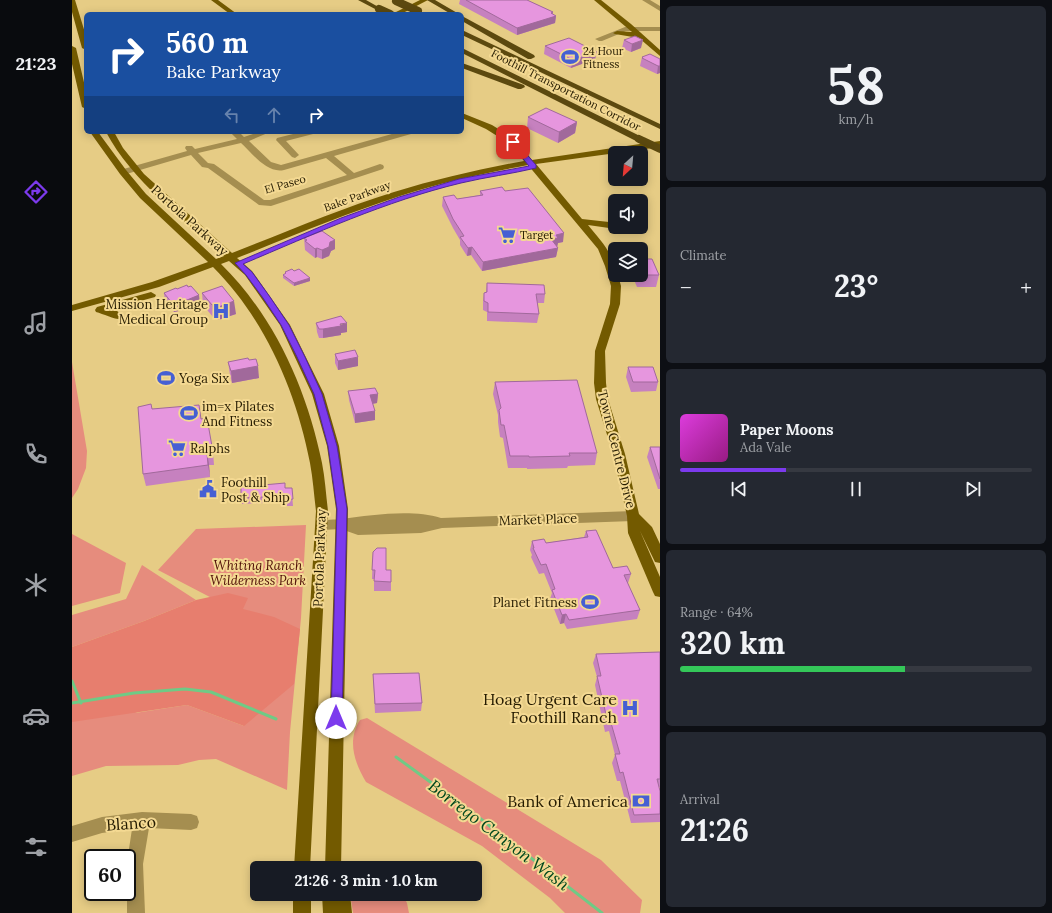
<!DOCTYPE html>
<meta charset="utf-8">
<style>
body{margin:0;font-family:Lora,serif;background:#242831;color:#f1f3f6;height:100vh;display:flex;flex-direction:column;font-size:15px;white-space:nowrap}
*{box-sizing:border-box;margin:0}
p{font-size:13px;color:#9ea1a6}
.icon{flex:none;width:22px;height:22px;fill:none;stroke:currentColor;stroke-width:2;stroke-linecap:round;stroke-linejoin:round}
.map{position:relative;flex:1;overflow:hidden}
.drawer{display:flex;flex-direction:column;gap:6px;padding:6px;background:#0d0f14;width:392px}
.drawer>*{flex:none}
.hud{position:absolute;left:12px;top:12px;width:380px;height:122px;border-radius:6px;box-shadow:0 2px 10px #0003;background:#1a4fa0;color:#fff;overflow:hidden}
.needle{width:26px;rotate:206deg}
.fabs{position:absolute;left:536px;top:146px;display:grid;gap:8px}
.fabs a{display:grid;place-items:center;width:40px;height:40px;border-radius:6px;background:#171b24;box-shadow:0 2px 10px #0003;font-size:20px}
.speed{position:absolute;left:12px;top:849px;display:flex;gap:8px;font-size:20px;font-weight:700;text-align:center}
.speed>*{display:grid;place-content:center;width:52px;height:52px;border-radius:50%;background:#171b24;box-shadow:0 2px 10px #0003;line-height:1}
.speed .limit{border:2px solid #111;border-radius:6px;background:#fff;color:#111}
.pin{position:absolute;display:grid;place-items:center;width:34px;height:34px;color:#fff;margin:-17px;border-radius:8px;box-shadow:0 2px 6px #0006}
.me{position:absolute;width:44px;margin:-22px;rotate:0deg;stroke-linejoin:round;filter:drop-shadow(0 0 3px #0008)}
.turn{display:flex;align-items:center;gap:14px;height:84px;padding:0 16px;font-size:18px}
.turn .icon{width:52px;height:52px;stroke-width:2.5}
.turn b{display:block;font-size:28px;line-height:34px}
.lanes{display:flex;align-items:center;height:38px;padding:0 16px;background:#0003;justify-content:center;gap:20px;direction:ltr}
.lanes .off{opacity:.35}
.big{font-size:30px;font-weight:700;line-height:1.1}
.drawer .card{flex:1;display:flex;flex-direction:column;justify-content:center;gap:6px;min-width:0;padding:0 14px;border-radius:6px;background:#242831}
.drawer .dial{align-items:center;gap:0}
.dial b{font-size:52px;line-height:1}
.song{display:flex;align-items:center;gap:12px}
.cover{width:48px;height:48px;border-radius:6px;background:linear-gradient(135deg,hsl(300 70% 55%),hsl(310 70% 35%))}
.played{height:4px;border-radius:2px;background:linear-gradient(90deg,#7c3aed 30%,#363941 30%)}
.keys{display:flex;justify-content:space-around;direction:ltr}
.heat{display:flex;justify-content:space-between;align-items:center;font-size:22px;direction:ltr}
.charge{height:6px;border-radius:3px;background:linear-gradient(90deg,#34c759 64%,#363941 0)}
.trip{position:absolute;left:178px;top:861px;width:232px;height:40px;border-radius:6px;background:#171b24;box-shadow:0 2px 10px #0003;font-weight:700;line-height:40px;text-align:center}
main{display:flex;flex:1;min-height:0}
.tab-bar{display:flex;flex-direction:column;width:72px;justify-content:space-around;align-items:center;background:#090b0e;color:#9ea1a6}
.tab-bar .icon{width:28px;height:28px}
.tab-bar .selected{color:#7c3aed}
.tab-bar b{font-size:18px;color:#f1f3f6}
.map>svg:first-child{display:block}
</style>
<main>
<nav class="tab-bar">
<b>21:23</b>
<svg class="icon selected" aria-label="directions" viewBox="0 0 24 24"><path d="M12 3l9 9-9 9-9-9zM9 14v-3h6M13 9l2 2-2 2"/></svg>
<svg class="icon" aria-label="music" viewBox="0 0 24 24"><path d="M9 18V5l10-2v13"/><circle cx="6" cy="18" r="3"/><circle cx="16" cy="16" r="3"/></svg>
<svg class="icon" aria-label="phone" viewBox="0 0 24 24"><path d="M5 4h4l2 5-3 2q2 4 5 5l2-3 5 2v4C11 20 4 13 5 4z"/></svg>
<svg class="icon" aria-label="climate" viewBox="0 0 24 24"><path d="M12 3v18M4 7l16 10M4 17L20 7"/></svg>
<svg class="icon" aria-label="car" viewBox="0 0 24 24"><path d="M5 17H2v-5l4-1 3-4h7l3 4 3 1v5h-3M9 17h6M6 11h13"/><circle cx="7" cy="17" r="2"/><circle cx="17" cy="17" r="2"/></svg>
<svg class="icon" aria-label="filters" viewBox="0 0 24 24"><path d="M4 7h16M4 17h16"/><circle cx="9" cy="7" r="2"/><circle cx="15" cy="17" r="2"/></svg>
</nav>
<div class="map">
<svg width="588" height="913" viewBox="0 0 588 913">
<rect width="100%" height="100%" fill="#e6cc85"/>
<path fill="#e68c7d" fill-rule="evenodd" d="M0,362L15,451L14,468L6,489L0,498Z
M234,525L229,618L218,732L215,790L144,759L127,760L106,765L34,766L0,776V668L157,607L86,570L124,529ZM132,683L172,726L115,705L63,713Z
M0,534L54,563L48,593L0,606Z
M70,565L124,600L72,621L0,647V615L54,599Z
M295,718L529,860L570,900L568,913H493L478,898L410,846L294,782C282,762 275,740 288,720Z
M278,894H330L335,903L337,913H281Z"/>
<path fill="#e77e6e" d="M156,593L176,598L171,609L202,617L228,629L222,684L172,726L115,705L0,722V647L72,621L124,600Z"/>
<g fill="none" stroke-linecap="round" stroke-linejoin="round">
<path stroke="#6fca85" stroke-width="3" d="M0,681L9,703
M0,703L62,693L113,689L139,692L204,719
M324,757L401,813L530,913"/>
<path fill="#a58e50" fill-rule="evenodd" d="M570,0H578L588,6V11Z
M553,27H588V31H554L530,41H527L523,39Z
M158,132H167L172,137L187,132H198L177,141L199,162L209,165L327,132H340L339,134L262,156L282,173L308,164L311,165L312,167L311,169L199,206L187,205L136,168L130,167L119,155L51,175L47,172L48,170L115,151L113,148L114,146H120L123,149L165,139ZM169,143C180,153 195,174 212,170L254,158L275,175L198,200H192L142,164L136,163L126,153Z
M229,132H242L241,134L214,141L227,155L223,158L220,157L204,140L205,138Z
M561,511L565,513L567,516L565,519L561,521L370,528L349,533L286,535L269,529L250,530L245,528L244,525L245,522C254,519 262,520 270,519C300,515 340,509 369,518Z
M70,812L119,814L125,816L127,822L125,828L119,830L77,828L71,864L73,913H55V862L60,829L30,833L0,842V826L30,817Z"/>
<path fill="#735a00" fill-rule="evenodd" d="M0,0H3L14,36V50L10,48L0,12Z
M139,0H146L165,14H158Z
M348,0H356L329,14H320Z
M522,0H529L559,24L588,50V56L567,38L543,34L541,33L545,31L560,32Z
M0,46L4,48L14,91V109L10,107L0,64Z
M390,113L420,125L444,140L460,160L588,141V147L464,164L510,219L537,222L542,225L537,228L516,225C528,240 543,254 543,275H546L549,286L548,304L533,351L534,383L536,399L553,454L567,514L580,527L588,544V563L583,562L568,531L588,577V597L583,596L581,592L556,533L555,516L541,454L524,399L522,383L523,351L538,304L539,286L533,266L526,249L456,165C413,173 370,182 328,196C273,214 220,236 165,258L180,271L218,325L252,394L267,446L276,509L269,868H253L264,509L255,446L240,394L208,325L173,275L157,261L149,264C203,317 235,390 250,463C253,478 254,495 256,511L238,868H222L244,511C242,495 241,479 238,463C224,391 193,319 141,267L87,287L0,311V305L80,282L136,262L68,198L48,174L18,132H26L54,170L74,194L144,259L152,256C111,219 60,181 34,132H42L51,148L72,174L160,253C214,232 267,209 322,192C365,179 408,169 452,161L438,144L414,129L390,118Z
M79,292L84,295L83,297L39,309L45,311L53,317L52,319C45,321 32,314 24,312L23,310L25,307Z
M221,894H239V913H221Z
M250,894H278L280,913H251Z"/>
<path fill="#5c490f" fill-rule="evenodd" d="M286,0H294L310,9L305,10Z
M355,0H363L387,14H379Z
M390,16L462,55L463,57L459,59H456L390,21Z
M390,30L588,124V129L390,35Z
M390,48L570,137L571,139L570,141H564L390,53Z
M390,63L452,85L453,87L449,89H446L390,68Z"/>
<path stroke="#5c490f" stroke-width="8" d="M324,1L346,11
M307,9L318,14
M567,139L588,149"/>
</g>
<path fill="#c681bf" d="M388,0H455L481,12V14L484,16L483,23L445,35L387,4Z
M552,40L569,48L559,52L550,48Z
M473,46L525,52L523,59L499,68L472,54Z
M570,57L588,59V73L585,74L568,66Z
M456,117L505,122L503,133L486,143L455,128Z
M408,191H433L491,242L486,243L485,247L486,248L484,257L410,271L399,255L395,256L388,245V240L381,228L370,206L371,197L385,199L408,195Z
M232,238L263,240V249L259,251L257,256L250,259L245,257L243,258L233,250Z
M213,272L238,281L222,286L211,278V275L213,274Z
M560,275H587L584,287H565Z
M415,283L473,294L472,303H465L467,314L465,323L415,321V312L411,310V302L412,293L414,292Z
M105,289L128,304L116,309L102,312L93,302L92,293Z
M130,293L164,314L146,320L143,316L141,317L131,305Z
M244,323L275,332L269,333V335L251,338H247L245,332Z
M263,354L286,366L266,370L263,363Z
M177,360L187,378L160,383L158,375L156,362Z
M556,367L586,382L584,391L559,392L554,377Z
M423,382L525,453L523,465L496,466L495,468L455,469V468H436L431,438L428,437L426,422V415L421,394Z
M276,391L306,394L305,403L301,404L303,420L283,423L277,400Z
M80,409L129,419L141,452L142,465H137L138,477L74,486L71,474Z
M578,447H588V489H586L575,457Z
M213,488L220,494L221,506H214V502L170,504L169,498Z
M514,531L541,568L559,574L556,583H555L568,610L565,619L495,629L492,623L488,624L478,599L480,593L472,573L467,574L459,557L460,555L458,550L460,541L474,543L512,537Z
M301,552L314,570H319V591H302V579H300Z
M588,652V787H587L588,791V822L559,823L548,781H545L540,763L543,755L537,731L533,732L523,685L525,677L521,663L524,654Z
M301,674L350,703L349,711L303,713Z"/>
<path fill="#a1699b" d="M481,12L480,17L484,16L483,23L445,35V28Z
M571,40L569,48L559,52L560,44Z
M525,52L523,59L499,68L501,60Z
M586,66H588V73L585,74Z
M505,122L503,133L486,143L487,132Z
M492,233L491,242L486,243L485,247L479,239L484,235Z
M263,240V249L259,251L257,256L250,259V250L258,242Z
M400,247L399,255L395,256L396,248Z
M245,248V257L243,258V249Z
M486,248L484,257L410,271L411,262Z
M238,278V281L222,286V283Z
M127,295L128,304L116,309L102,312L100,303Z
M162,301L164,314L146,320L144,308Z
M142,304L143,316L141,317L140,305Z
M275,323V332L269,333V335L251,338V329Z
M286,357V366L266,370V361Z
M186,366L187,378L160,383L159,371Z
M306,394L305,403L298,404V395Z
M303,411V420L283,423V414Z
M135,453L137,465L138,477L136,465Z
M494,614L492,623L488,624L490,615Z"/>
<path fill="#e696de" stroke="#a1699b" d="M394,0H455L481,12L479,13L484,16L445,28Z
M563,36L571,40L560,44L552,40Z
M497,38L525,52L501,60L473,46Z
M578,54L588,59V66H586L570,58H571L570,57Z
M474,108L505,122L487,132L456,117Z
M430,187L433,191L456,188L492,233L484,235L486,238L479,239L486,248L411,262L400,247L396,248L388,237L392,236L381,219L371,197L382,195L385,199L411,195L408,191Z
M250,231L263,240L258,242L257,247L250,250L245,248L243,249L233,241L235,240L232,238Z
M569,259H580L587,275H567H569Z
M220,269L222,271L227,269L238,278L222,283L211,275L214,273L213,272Z
M415,283L472,285L473,294H464L467,314L416,312V303L412,301V293L415,292Z
M115,285L116,287L119,286L127,295L115,300L100,303L92,293L104,288L105,289Z
M150,286L162,301L144,308L142,304L140,305L130,293Z
M269,316L275,323L268,324L269,326L251,329H247L244,323Z
M283,350L286,357L266,361L263,354Z
M176,358L177,360L184,359L186,366L159,371L156,362Z
M556,367H581L586,382H561Z
M505,380L525,453H497L498,456L457,457V456H438L432,425H429L427,410L429,408L423,382Z
M303,388L306,394L298,395L303,411L283,414L276,391Z
M79,404L80,409L127,405L129,419L135,418L141,452L135,453L136,465L71,474L66,407Z
M578,447H588V479Z
M213,483V488H220L221,499L213,500V496L169,498V487Z
M524,530L541,568L555,566L559,574L552,575L568,610L497,620L494,614L490,615L480,590L483,589L474,564L469,565L461,548H462L460,541L472,539L474,543L516,537L514,531Z
M305,548H314V570H319V582L302,581L303,570H300L301,552Z
M588,652V779H585L588,791V814L562,815L551,772L548,773L543,754H548L539,723H536L525,676H529L524,654Z
M347,673L350,703L303,704L301,674Z"/>
<path fill="#7c3aed" stroke="#51269a" d="M438,141H443L464,165V168C439,174 414,177 389,183C314,201 242,234 171,264L180,272L198,297L217,325L233,357L250,394L265,446L275,509L270,718L269,721L264,723L260,721L259,718L265,509L256,446L242,394L225,357L209,325L191,298L174,275L163,263L269,218L327,197L387,179L457,166L438,143Z"/>
<defs>
<g id="stadium-bare" transform="scale(1.38)"><path d="M0-5a6.5 5 0 1 0 0 10a6.5 5 0 1 0 0-10ZM-3.5-1.8h7v3.6h-7Z" fill="#465fd3" stroke="#f4d992" stroke-width="2.5" paint-order="stroke"/></g>
<g id="supermarket-bare" transform="scale(1.38)"><path d="M-6-5.5h2.5l.6 2H6L4.5 2H-2.5L-4.4-4H-6ZM-1.5 3.2a1.3 1.3 0 1 0 .1 0ZM3 3.2a1.3 1.3 0 1 0 .1 0Z" fill="#465fd3" stroke="#f4d992" stroke-width="2.5" paint-order="stroke"/></g>
<g id="hospital-bare" transform="scale(1.38)"><path d="M-5-5h3v3.5h4V-5h3V5h-3V1.5h-4V5h-3Z" fill="#465fd3" stroke="#f4d992" stroke-width="2.5" paint-order="stroke"/></g>
<g id="civic-bare" transform="scale(1.38)"><path d="M-.6-6.5H3V-4.5H.6V-3L4-1V1h2V6H-6V1h2V-1L-.6-3ZM-1.2 2.5V6h2.4V2.5Z" fill="#465fd3" stroke="#f4d992" stroke-width="2.5" paint-order="stroke"/></g>
<g id="bank-bare" transform="scale(1.38)"><path d="M-6-4H6V4H-6ZM0-2.3a2.3 2.3 0 1 0 0 4.6a2.3 2.3 0 1 0 0-4.6Z" fill="#465fd3" stroke="#f4d992" stroke-width="2.5" paint-order="stroke"/></g>
</defs>
<g fill-rule="evenodd">
<use href="#stadium-bare" x="498" y="57"/>
<use href="#supermarket-bare" x="435" y="235"/>
<use href="#hospital-bare" x="149" y="311"/>
<use href="#stadium-bare" x="94" y="378"/>
<use href="#stadium-bare" x="117" y="413"/>
<use href="#supermarket-bare" x="105" y="448"/>
<use href="#civic-bare" x="136" y="489"/>
<use href="#stadium-bare" x="518" y="602"/>
<use href="#hospital-bare" x="558" y="708"/>
<use href="#bank-bare" x="569" y="801"/>
</g>
<g text-anchor="middle" stroke-width="4" stroke-linejoin="round" paint-order="stroke">
<g font-size="11" fill="#251b00" stroke="#f4d992" text-anchor="start">
<text x="511" y="55">24 Hour<tspan x="511" dy="13">Fitness</tspan></text>
<text x="448" y="239">Target</text>
</g>
<g font-size="11" fill="#251b00" stroke="#f4d992">
<text transform="translate(494 90) rotate(27)" y="4">Foothill Transportation Corridor</text>
<text transform="translate(213 184) rotate(-16)" y="4">El Paseo</text>
<text transform="translate(285 196) rotate(-20)" y="4">Bake Parkway</text>
</g>
<g font-size="13" fill="#251b00" stroke="#f4d992">
<text transform="translate(118 220) rotate(42)" y="5">Portola Parkway</text>
<text transform="translate(545 449) rotate(76)" y="5">Towne Centre Drive</text>
<text transform="translate(466 519) rotate(-2)" y="5">Market Place</text>
<text transform="translate(247 558) rotate(-88)" y="5">Portola Parkway</text>
</g>
<g font-size="13" fill="#251b00" stroke="#f4d992" text-anchor="start">
<text x="136" y="309" text-anchor="end">Mission Heritage<tspan x="136" dy="15">Medical Group</tspan></text>
<text x="107" y="383">Yoga Six</text>
<text x="130" y="411">im=x Pilates<tspan x="130" dy="15">And Fitness</tspan></text>
<text x="118" y="453">Ralphs</text>
<text x="149" y="487">Foothill<tspan x="149" dy="15">Post &amp; Ship</tspan></text>
<text x="505" y="607" text-anchor="end">Planet Fitness</text>
</g>
<g font-size="13" font-style="italic" fill="#510f08" stroke="#f4d992">
<text x="186" y="570">Whiting Ranch<tspan x="186" dy="15">Wilderness Park</tspan></text>
</g>
<g font-size="16" fill="#251b00" stroke="#f4d992" text-anchor="end">
<text x="545" y="705">Hoag Urgent Care<tspan x="545" dy="18">Foothill Ranch</tspan></text>
<text x="556" y="807">Bank of America</text>
</g>
<g font-size="16" fill="#251b00" stroke="#f4d992">
<text transform="translate(59 823) rotate(-4)" y="6">Blanco</text>
</g>
<g font-size="17" font-style="italic" fill="#00481d" stroke="#f4d992">
<text transform="translate(427 835) rotate(37)" y="6">Borrego Canyon Wash</text>
</g>
</g>
</svg>
<div class="fabs">
<a><svg class="needle" viewBox="-14 -14 28 28"><path d="M0-13l5 13h-10z" fill="#e53935"/><path d="M0 13l5-13h-10z" fill="#9ea1a6"/></svg></a>
<a><svg class="icon" aria-label="sound" viewBox="0 0 24 24"><path d="M4 9h4l5-4v14l-5-4H4zM17 9q2 3 0 6"/></svg></a>
<a><svg class="icon" aria-label="layers" viewBox="0 0 24 24"><path d="M12 4l9 5-9 5-9-5zM3 14l9 5 9-5"/></svg></a>
</div>
<div class="speed"><div class="limit">60</div></div>
<div class="pin" style="left:441px;top:142px;background:#d93025"><svg class="icon" aria-label="arrive" viewBox="0 0 24 24"><path d="M6 21V4h12l-3 4 3 4H6"/></svg></div>
<svg class="me" style="left:264px;top:718px" viewBox="-20 -20 40 40"><circle r="19" fill="#fff"/><path d="M0-13L10 11 0 6-10 11z" fill="#7c3aed"/></svg>
<div class="trip">21:26 · 3 min · 1.0 km</div>
<div class="hud">
<div class="turn"><svg class="icon" aria-label="right" viewBox="0 0 24 24"><path d="M7 20v-9h11M14 6l5 5-5 5"/></svg><div><b>560 m</b>Bake Parkway</div></div>
<div class="lanes"><svg class="icon off" aria-label="left" viewBox="0 0 24 24"><path d="M17 20v-9H6M10 6l-5 5 5 5"/></svg><svg class="icon off" aria-label="ahead" viewBox="0 0 24 24"><path d="M12 20V5M6 11l6-6 6 6"/></svg><svg class="icon" aria-label="right" viewBox="0 0 24 24"><path d="M7 20v-9h11M14 6l5 5-5 5"/></svg></div>
</div>
</div>
<section class="drawer">
<div class="card dial"><b>58</b><p>km/h</p></div>
<div class="card"><p>Climate</p>
<div class="heat"><a>−</a><b class="big">23°</b><a>+</a></div>
</div>
<div class="card">
<div class="song"><i class="cover"></i><div><b>Paper Moons</b><p>Ada Vale</p></div></div>
<div class="played"></div>
<div class="keys"><svg class="icon" aria-label="previous" viewBox="0 0 24 24"><path d="M18 5L8 12l10 7zM5 5v14"/></svg><svg class="icon" aria-label="pause" viewBox="0 0 24 24"><path d="M8 5v14M16 5v14"/></svg><svg class="icon" aria-label="next" viewBox="0 0 24 24"><path d="M6 5l10 7-10 7zM19 5v14"/></svg></div>
</div>
<div class="card"><p>Range · 64%</p><b class="big">320 km</b><div class="charge"></div></div>
<div class="card"><p>Arrival</p><b class="big">21:26</b></div>
</section>
</main>
